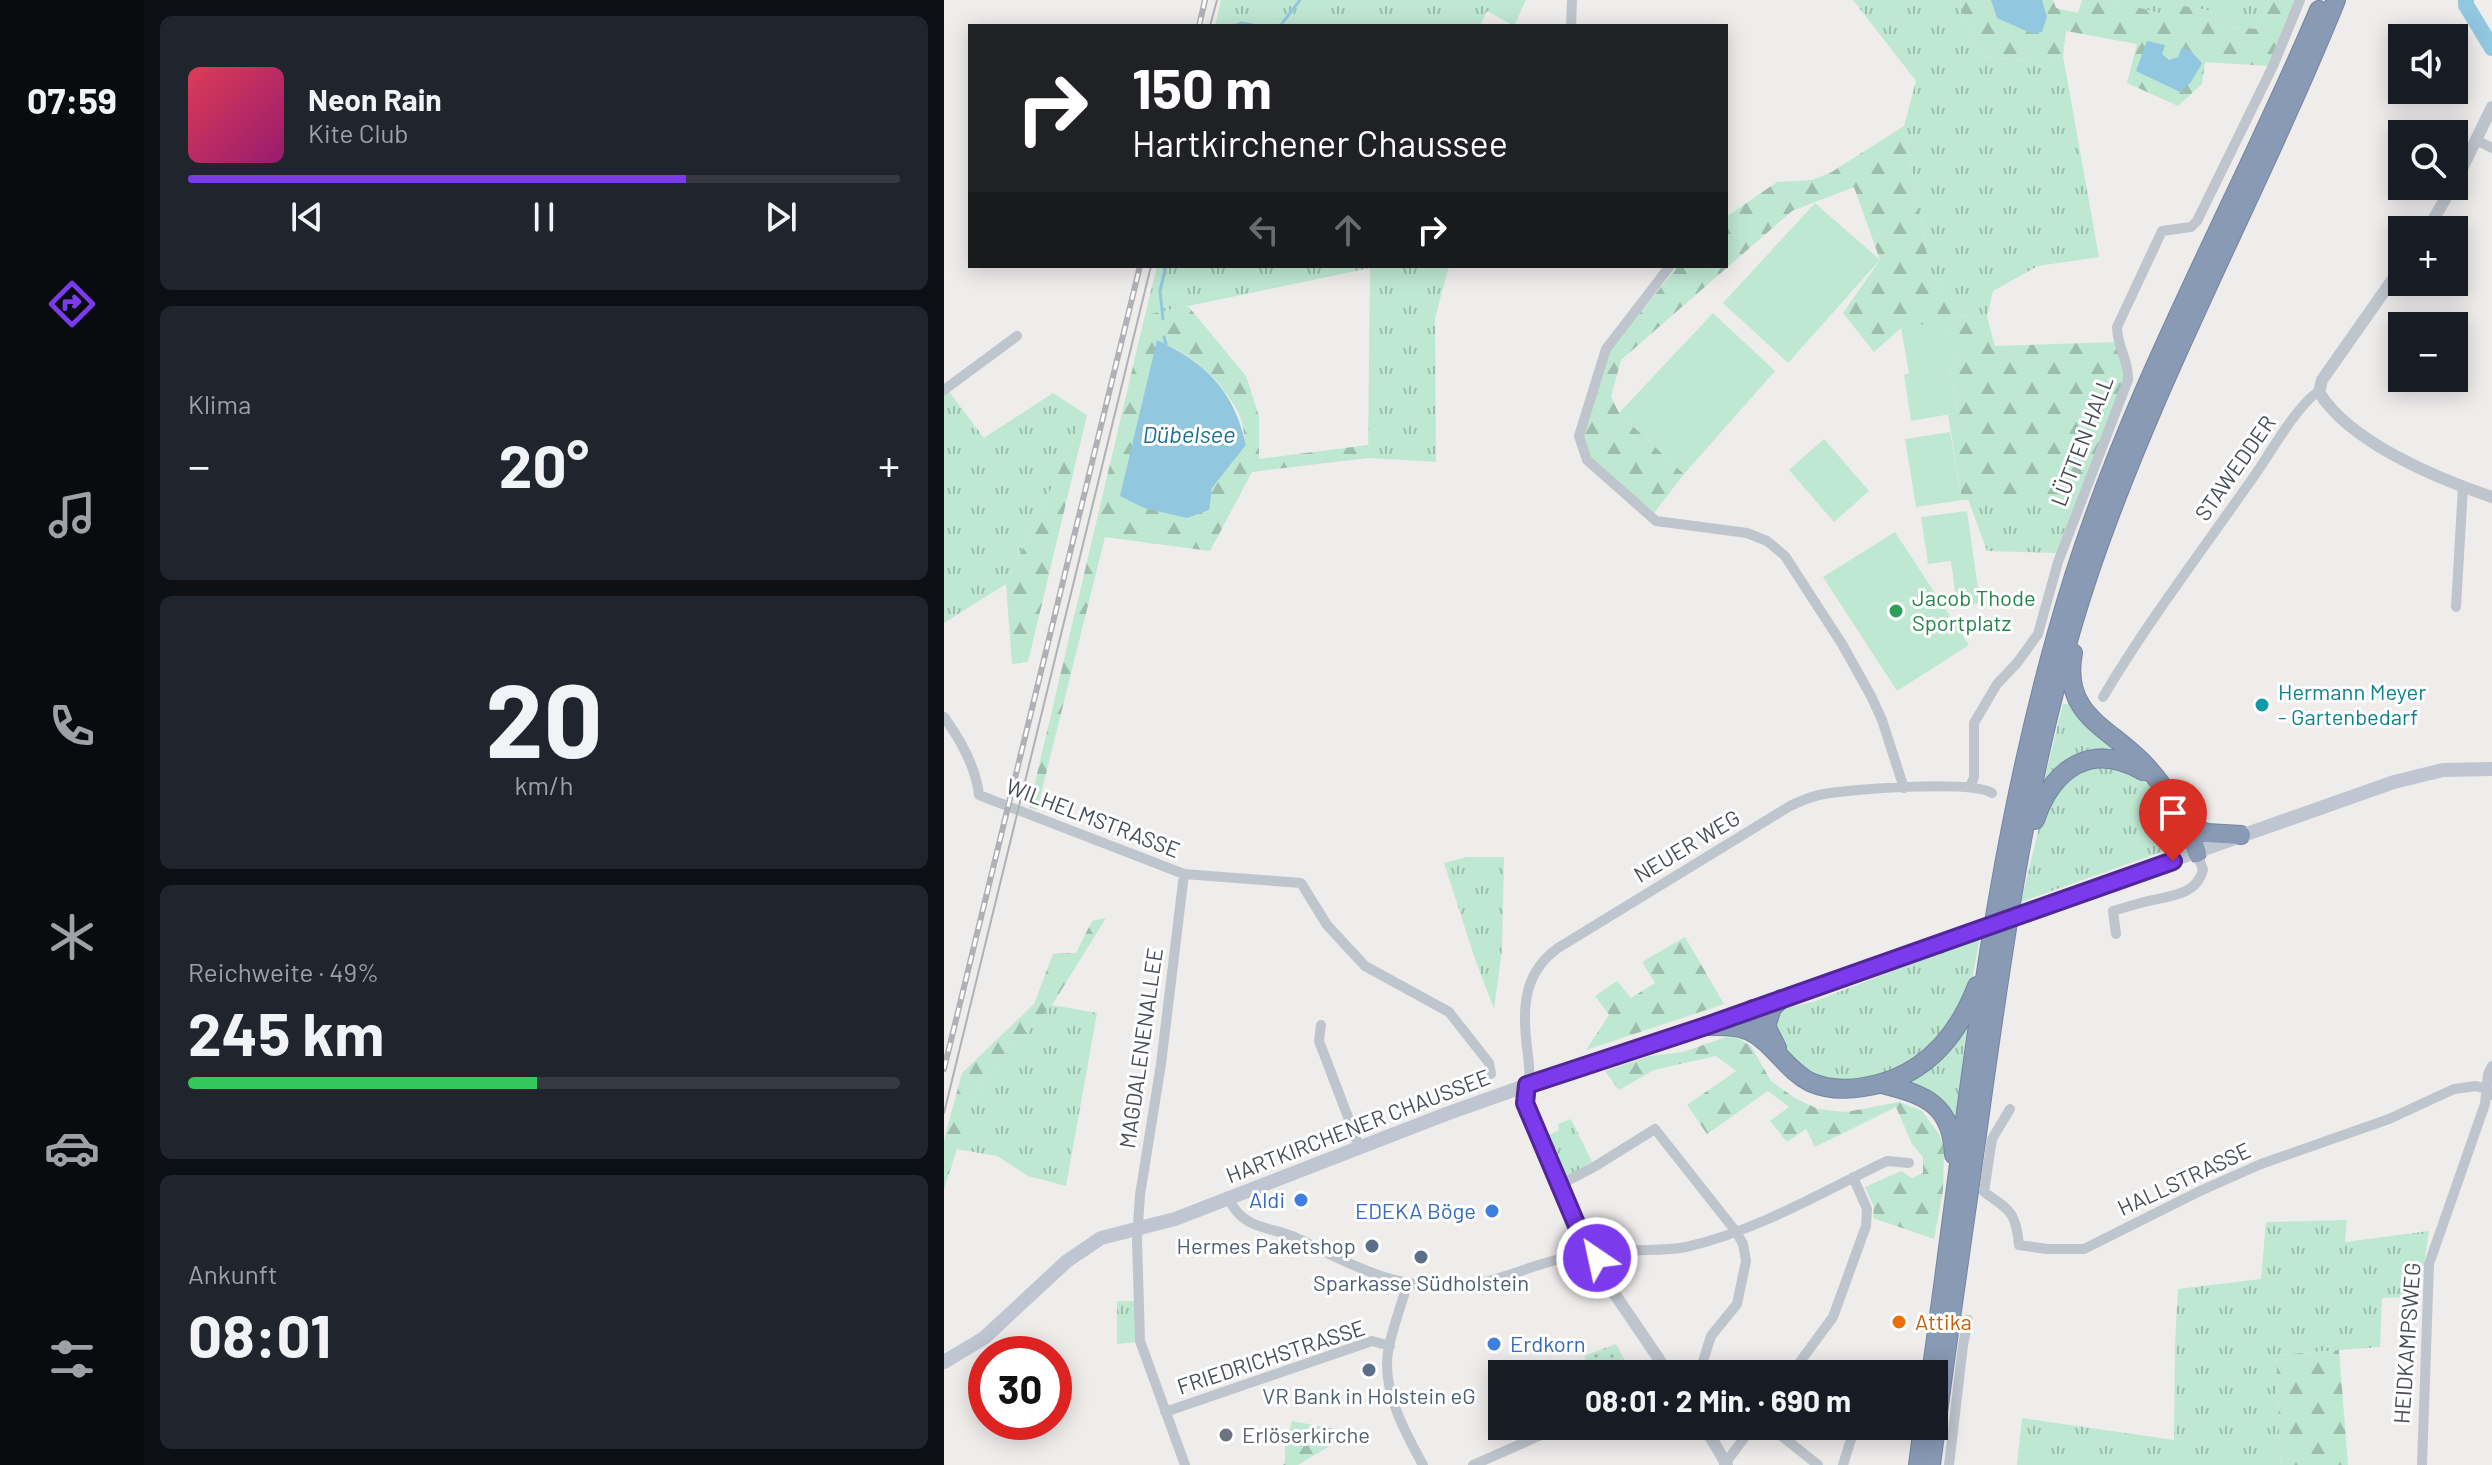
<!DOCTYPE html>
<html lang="de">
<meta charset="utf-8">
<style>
body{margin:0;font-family:Barlow,sans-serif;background:#20242c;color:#f1f3f6;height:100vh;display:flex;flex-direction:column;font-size:30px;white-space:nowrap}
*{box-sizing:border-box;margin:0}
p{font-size:26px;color:#9ea1a6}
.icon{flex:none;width:44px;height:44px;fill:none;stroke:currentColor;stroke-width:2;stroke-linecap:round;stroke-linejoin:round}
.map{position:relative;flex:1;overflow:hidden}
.drawer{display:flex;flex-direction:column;gap:16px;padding:16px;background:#0d0f14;width:800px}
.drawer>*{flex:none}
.top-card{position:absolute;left:24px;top:24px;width:760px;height:244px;border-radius:0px;box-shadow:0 4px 20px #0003;background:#202124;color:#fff;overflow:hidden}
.buttons{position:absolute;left:1444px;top:24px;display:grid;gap:16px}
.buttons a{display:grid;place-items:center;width:80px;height:80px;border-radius:0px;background:#171b24;box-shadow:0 4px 20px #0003;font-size:40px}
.speed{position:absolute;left:24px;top:1336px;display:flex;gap:16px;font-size:40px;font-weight:700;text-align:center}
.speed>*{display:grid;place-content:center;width:104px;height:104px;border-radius:50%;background:#171b24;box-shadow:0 4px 20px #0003;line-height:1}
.speed .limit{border:12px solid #d22;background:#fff;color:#111}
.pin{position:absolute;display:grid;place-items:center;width:68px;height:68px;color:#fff;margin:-82px -34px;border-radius:50% 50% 50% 0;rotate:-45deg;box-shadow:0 0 8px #0007}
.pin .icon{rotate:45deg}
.me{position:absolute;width:88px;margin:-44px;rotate:326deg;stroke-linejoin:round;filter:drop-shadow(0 0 6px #0008)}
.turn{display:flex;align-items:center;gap:28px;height:168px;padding:0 32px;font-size:36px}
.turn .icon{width:104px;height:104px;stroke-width:2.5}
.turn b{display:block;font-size:56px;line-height:68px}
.lanes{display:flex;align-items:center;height:76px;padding:0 32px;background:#0003;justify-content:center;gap:40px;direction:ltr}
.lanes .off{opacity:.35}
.big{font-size:60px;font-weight:700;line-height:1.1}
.drawer .card{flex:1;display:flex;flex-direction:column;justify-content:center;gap:12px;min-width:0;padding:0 28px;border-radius:12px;background:#20242c}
.drawer .dial{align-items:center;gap:0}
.dial b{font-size:104px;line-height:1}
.song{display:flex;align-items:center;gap:24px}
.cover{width:96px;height:96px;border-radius:12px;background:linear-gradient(135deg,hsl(350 70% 55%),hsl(320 70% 35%))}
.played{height:8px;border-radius:4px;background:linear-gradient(90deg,#7c3aed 70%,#363941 70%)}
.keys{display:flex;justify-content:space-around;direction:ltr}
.heat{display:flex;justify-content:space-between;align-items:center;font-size:44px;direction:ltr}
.charge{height:12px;border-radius:6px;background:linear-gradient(90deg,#34c759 49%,#363941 0)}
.trip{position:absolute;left:544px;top:1360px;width:460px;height:80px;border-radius:0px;background:#171b24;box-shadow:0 4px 20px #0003;font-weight:700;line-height:80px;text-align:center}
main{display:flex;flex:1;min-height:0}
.menu{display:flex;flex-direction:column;width:144px;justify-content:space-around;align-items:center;background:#090b0e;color:#9ea1a6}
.menu .icon{width:56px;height:56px}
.menu .selected{color:#7c3aed}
.menu b{font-size:36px;color:#f1f3f6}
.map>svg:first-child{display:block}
</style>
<main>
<nav class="menu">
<b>07:59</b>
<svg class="icon selected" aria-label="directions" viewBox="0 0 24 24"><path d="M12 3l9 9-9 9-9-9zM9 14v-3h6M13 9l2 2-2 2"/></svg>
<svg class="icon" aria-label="music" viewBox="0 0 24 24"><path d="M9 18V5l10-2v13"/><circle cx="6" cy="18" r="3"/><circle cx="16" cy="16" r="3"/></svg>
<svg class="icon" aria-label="phone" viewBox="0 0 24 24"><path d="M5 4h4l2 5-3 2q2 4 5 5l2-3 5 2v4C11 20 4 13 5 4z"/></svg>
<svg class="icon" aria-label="climate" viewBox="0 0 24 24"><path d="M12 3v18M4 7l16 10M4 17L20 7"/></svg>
<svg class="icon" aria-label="car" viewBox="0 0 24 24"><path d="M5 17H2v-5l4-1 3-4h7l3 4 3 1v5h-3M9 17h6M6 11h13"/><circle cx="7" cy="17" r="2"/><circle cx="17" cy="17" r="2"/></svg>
<svg class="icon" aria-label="filters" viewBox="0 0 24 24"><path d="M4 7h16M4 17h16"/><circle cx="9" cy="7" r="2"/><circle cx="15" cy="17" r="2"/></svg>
</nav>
<section class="drawer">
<div class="card">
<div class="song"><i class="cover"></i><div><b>Neon Rain</b><p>Kite Club</p></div></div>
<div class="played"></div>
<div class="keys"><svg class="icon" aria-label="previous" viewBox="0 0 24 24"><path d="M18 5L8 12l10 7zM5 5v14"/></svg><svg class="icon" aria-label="pause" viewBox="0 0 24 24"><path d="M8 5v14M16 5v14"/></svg><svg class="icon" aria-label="next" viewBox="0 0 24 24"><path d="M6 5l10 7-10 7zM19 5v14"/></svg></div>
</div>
<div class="card"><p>Klima</p>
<div class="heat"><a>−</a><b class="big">20°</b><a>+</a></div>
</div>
<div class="card dial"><b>20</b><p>km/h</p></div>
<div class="card"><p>Reichweite · 49%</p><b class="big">245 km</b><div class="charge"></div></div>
<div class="card"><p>Ankunft</p><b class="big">08:01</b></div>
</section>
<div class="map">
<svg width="1548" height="1465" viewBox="0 0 1548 1465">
<defs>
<pattern id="grass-tufts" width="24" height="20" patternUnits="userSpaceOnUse" patternTransform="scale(2)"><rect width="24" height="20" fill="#bfe8d3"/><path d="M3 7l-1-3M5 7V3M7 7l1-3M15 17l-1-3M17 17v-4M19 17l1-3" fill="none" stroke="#9dbeae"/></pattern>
<pattern id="forest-firs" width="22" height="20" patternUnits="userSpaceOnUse" patternTransform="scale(2)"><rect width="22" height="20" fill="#bfe8d3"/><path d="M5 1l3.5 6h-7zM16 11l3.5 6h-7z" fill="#9dbeae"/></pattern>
<pattern id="park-dots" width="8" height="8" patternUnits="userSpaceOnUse" patternTransform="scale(2)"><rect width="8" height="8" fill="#bfe8d3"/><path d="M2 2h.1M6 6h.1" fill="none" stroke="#9dbeae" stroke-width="1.8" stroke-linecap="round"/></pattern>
</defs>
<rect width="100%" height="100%" fill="#efecec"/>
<path fill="url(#grass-tufts)" d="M277,0H582L570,26L543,11L536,26H271Z
M909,0H1014L1036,57L1085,60L1099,68L1119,56L1155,257L1094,266L1049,291L1043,317L1012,315L986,271L960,126L972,81Z
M1167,0H1324L1315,29L1273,26L1271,12L1230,4V18Z
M213,266H505L491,318L492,462L424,458L426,268L201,315Z
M3,389L40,438L109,393L143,415L136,419L129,442L62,584L0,623V391Z
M1024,499L1133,500L1112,553L1043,551Z
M1119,704H1130L1191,758L1169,754L1097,793Z
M1149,764L1195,773L1212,789L1240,844L1077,902L1098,815L1119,779Z
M523,857H560L558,950L550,1009L531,959L500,863Z
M1036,937L1025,996L982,1056L929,1080L877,1081L849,1063L829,1026L838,1009L869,1002Z
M108,1005L153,1013L122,1186L84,1176L53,1156L12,1149L27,1106L43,1074Z
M1027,1020L1012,1124L955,1083Z
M627,1119L648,1162L619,1179L601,1137L615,1130L614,1124Z
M1403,1220L1401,1242L1485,1231L1475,1297L1438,1298L1436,1347L1332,1355L1337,1465H1073L1078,1418L1230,1440L1231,1345L1234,1289L1317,1279L1322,1222Z
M173,1301H193V1342L173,1344Z"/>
<path fill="url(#forest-firs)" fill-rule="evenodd" d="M1014,0H1109L1112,8L1134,13L1138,0H1167L1230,17V4L1271,12L1273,26L1315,29L1324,0H1352L1324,66L1261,62L1258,84L1234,106L1183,83L1193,44L1122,31L1119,56L1099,68L1085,60L1036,57Z
M960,126L986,271L1012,315L1043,317L1051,346L1170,342L1182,367V381L1133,500H1018L1004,415L1013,412L1006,367L1011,366L1003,321L957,328L930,352L899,313L936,260L910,187L848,211L677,360L667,397L675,413L740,474L710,513L647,458L640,436L667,349L734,266H782V217L833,182L868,180L886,173Z
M244,306L302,376L315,416V459L424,445V458L308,472L266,551L161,537L93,810L85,808L201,315ZM213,341C248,353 278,381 295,414C299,423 300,435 302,445L268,488L264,509Z
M143,415L84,662L68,664L62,584L129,442L136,418Z
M162,918L108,1005L43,1074L27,1106L0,1189V1140L18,1073L90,1004L109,954L132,953L148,921Z
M741,937L780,1004L642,1050L665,1015L651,996L673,981L687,998L711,983L698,962Z
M788,1035L807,1046L827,1081L851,1098L874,1109L902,1112L955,1102L978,1111L995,1134L1000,1146L999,1191L990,1239L929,1218L930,1207L921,1187L957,1171L968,1178L979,1173V1157L968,1144L952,1107L871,1147L862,1129L843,1142L826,1121L845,1107L824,1091L763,1134L743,1105L792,1071L772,1056L710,1070L675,1090L661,1071L706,1056L739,1052Z
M1395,1350L1404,1465H1337L1332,1355Z
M348,1421L390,1429L394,1441L354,1465H339L341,1463V1445Z"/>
<path fill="url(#park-dots)" d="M672,1344L688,1374H648L640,1356Z"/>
<path fill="#bfe8d3" d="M871,203L936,260L844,363L779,303Z
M769,313L831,371L740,474L675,413Z
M1003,320L1011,366L1006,367L1013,413L967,421L960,375L965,373L957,328Z
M1006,432L1018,500L972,507L961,439Z
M880,439L925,491L890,522L845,470Z
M1023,511L1036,603L1013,606L1007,561L984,564L977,517Z
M951,532L1025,645L953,691L879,577Z"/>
<path fill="#91c7df" d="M1047,0H1098L1103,17L1098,32L1089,34L1053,18Z
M1203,41L1221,45L1218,54L1225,60L1234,57L1238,48L1247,51L1258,63L1247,82L1236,92L1192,71Z
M213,340C262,363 290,391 302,445L268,488L265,510L243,518L200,508L176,496Z"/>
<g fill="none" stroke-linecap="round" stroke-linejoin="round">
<path stroke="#91c7df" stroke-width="3" d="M290,26L298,23L313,26
M336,26L356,0
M219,319L216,291L222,266
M220,337L222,344"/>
<path stroke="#91c7df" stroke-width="16" d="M1522,0V5L1548,48"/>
<g stroke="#7585a1" stroke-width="20">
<path id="motorway" d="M1129,653C1117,717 1168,728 1202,766C1224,790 1244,822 1253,853
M1091,820C1109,768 1147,741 1199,771
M1241,824L1263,833L1297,835
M809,1009L822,1026L833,1048
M762,1026C776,1026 792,1025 805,1031C829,1042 842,1070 866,1082C884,1090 902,1090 920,1087C978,1078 1013,1038 1033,986
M822,1026L828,1008L837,999
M938,1084C982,1095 1008,1105 1010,1155
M987,1374C1025,1107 1048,835 1130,576C1192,380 1295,199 1375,10
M974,1465L979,1426
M987,1465C1003,1340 1022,1216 1039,1091C1063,919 1088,745 1143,579C1210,379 1313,195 1392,0"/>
</g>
<path stroke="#bfc5cd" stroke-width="10" d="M627,26L628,0
M1532,140L1548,148
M726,266L662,349L635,436L643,460L712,521L803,533L823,541L841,556L898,644L927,696L938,720L960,788
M0,390L73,336
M1512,607L1519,487
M1159,697C1206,618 1263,544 1315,469C1327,451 1358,399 1375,392
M0,717C16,739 32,768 35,795L240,874L357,883L383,925L421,966L505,1012L545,1063L547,1074
M1026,787L1030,777V723L1053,684L1073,663L1094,634L1114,562L1184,380C1185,360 1173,347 1173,327L1218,231L1247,227L1253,221L1329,66L1356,0
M240,874L217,1064L196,1195L193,1240L196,1341L241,1465
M1172,934L1169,911C1179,908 1189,905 1200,902C1222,896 1252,897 1259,870L1253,853
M377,1025L375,1041L415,1146
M583,1085C587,1073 585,1068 584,1055C578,1014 577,974 614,948L846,806C855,802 865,797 875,795C904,789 1027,780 1048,793
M1066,1109L1048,1139L1040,1192C1066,1210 1072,1212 1075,1245L1103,1249H1140L1256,1191L1317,1164L1445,1119L1510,1089L1532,1086L1542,1089L1548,1095
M615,1185L650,1167L711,1129L793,1233L799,1244L802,1261L793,1304L767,1336L755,1374
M285,1199C299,1231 328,1226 355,1239C418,1270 468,1298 540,1282C568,1276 593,1263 622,1258C630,1257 638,1259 646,1258C654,1258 661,1254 669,1252C693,1248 718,1252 742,1247C813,1231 878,1192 943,1161L965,1163
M463,1285C457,1306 448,1329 444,1352C438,1391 461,1432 479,1465
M847,1374L889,1317L922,1226L923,1209L909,1177
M221,1412L428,1341L446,1346
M825,1426L874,1465
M529,1465L618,1426
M780,1465L809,1426
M899,1465L911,1426
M1005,1465L1019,1345L1024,1320
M1478,1465L1485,1264L1541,1104L1544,1074L1548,1066"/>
<path stroke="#bfc5cd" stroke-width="12" d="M1510,185L1548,107
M1483,230L1509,186
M1458,266L1378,380L1375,392C1405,442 1494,479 1548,497
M583,1085L581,1103L647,1259L725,1374
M760,1426L783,1465"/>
<path stroke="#bfc6d1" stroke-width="14" d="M1110,902L1450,782L1499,770L1548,769
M0,1362L40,1338L123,1261L157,1238L231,1219L502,1114L665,1056L792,1015L1016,934"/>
<use href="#motorway" stroke="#899ab5" stroke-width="18"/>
<path stroke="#afb1b6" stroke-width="2" d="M266,26L273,0
M0,1113L207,266"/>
<g stroke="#afb1b6" stroke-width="6">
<path id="rail" d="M255,26L261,0
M0,1069L196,266"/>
</g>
<use href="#rail" stroke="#fff" stroke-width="3" stroke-dasharray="9" stroke-linecap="butt"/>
<path stroke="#bfc6d1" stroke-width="14" d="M1016,934L1110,902"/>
</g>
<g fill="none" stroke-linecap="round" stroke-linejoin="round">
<g stroke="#51269a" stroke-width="20">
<path id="route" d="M653,1258L647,1259L581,1103L583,1085L762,1026L1229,861"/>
</g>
<use href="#route" stroke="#7c3aed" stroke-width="14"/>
</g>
<circle fill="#2e9e5b" stroke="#fff" stroke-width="3" cx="952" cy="611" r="8"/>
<circle fill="#0f9aa8" stroke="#fff" stroke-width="3" cx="1318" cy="705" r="8"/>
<g fill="#3f7fe0" stroke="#fff" stroke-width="3">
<circle cx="357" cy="1200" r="8"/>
<circle cx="548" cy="1211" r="8"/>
<circle cx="550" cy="1344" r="8"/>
</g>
<g fill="#5c6f8a" stroke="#fff" stroke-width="3">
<circle cx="428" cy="1246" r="8"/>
<circle cx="477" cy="1257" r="8"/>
<circle cx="425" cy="1370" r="8"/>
</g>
<circle fill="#e8710a" stroke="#fff" stroke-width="3" cx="955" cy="1322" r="8"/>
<circle fill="#6b7280" stroke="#fff" stroke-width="3" cx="282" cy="1435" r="8"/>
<g text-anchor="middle" stroke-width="6" stroke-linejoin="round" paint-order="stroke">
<g font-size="22" fill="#474e57" stroke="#fff">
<text transform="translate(1138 441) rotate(-69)" y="8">LÜTTEN HALL</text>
<text transform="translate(1291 468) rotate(-55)" y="8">STAWEDDER</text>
<text transform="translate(149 818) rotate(21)" y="8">WILHELMSTRASSE</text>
<text transform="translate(743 846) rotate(-31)" y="8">NEUER WEG</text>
<text transform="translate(197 1048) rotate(-82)" y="8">MAGDALENENALLEE</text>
<text transform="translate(414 1126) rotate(-21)" y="8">HARTKIRCHENER CHAUSSEE</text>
<text transform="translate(1240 1179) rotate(-25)" y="8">HALLSTRASSE</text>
<text transform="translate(1463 1343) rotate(-86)" y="8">HEIDKAMPSWEG</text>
<text transform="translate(327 1357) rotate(-18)" y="8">FRIEDRICHSTRASSE</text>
</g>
<g font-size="22" fill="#27864d" stroke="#fff" text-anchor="start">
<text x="968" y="606">Jacob Thode<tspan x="968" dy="25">Sportplatz</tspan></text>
</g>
<g font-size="22" fill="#0d838f" stroke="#fff" text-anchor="start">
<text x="1334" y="700">Hermann Meyer<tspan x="1334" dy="25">- Gartenbedarf</tspan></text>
</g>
<g font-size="22" fill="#366cbe" stroke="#fff" text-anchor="end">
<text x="341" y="1208">Aldi</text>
<text x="532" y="1219">EDEKA Böge</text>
<text x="566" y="1352" text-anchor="start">Erdkorn</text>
</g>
<g font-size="22" fill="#4e5e75" stroke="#fff">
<text x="412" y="1254" text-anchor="end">Hermes Paketshop</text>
<text x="477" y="1291">Sparkasse Südholstein</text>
<text x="425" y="1404">VR Bank in Holstein eG</text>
</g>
<g font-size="22" fill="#c56008" stroke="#fff" text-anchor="start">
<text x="971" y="1330">Attika</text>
</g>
<g font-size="22" fill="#5b616d" stroke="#fff" text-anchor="start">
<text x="298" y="1443">Erlöserkirche</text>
</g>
<g font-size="24" font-style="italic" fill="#1d6f93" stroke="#fff">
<text x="245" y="443">Dübelsee</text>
</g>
</g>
</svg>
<div class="buttons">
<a><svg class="icon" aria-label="sound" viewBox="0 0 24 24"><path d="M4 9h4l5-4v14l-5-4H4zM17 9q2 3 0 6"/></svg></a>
<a><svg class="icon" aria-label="search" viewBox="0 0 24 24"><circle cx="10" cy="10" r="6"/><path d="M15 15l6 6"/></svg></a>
<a>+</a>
<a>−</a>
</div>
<div class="speed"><div class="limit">30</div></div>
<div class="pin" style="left:1229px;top:861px;background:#d93025"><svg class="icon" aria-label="arrive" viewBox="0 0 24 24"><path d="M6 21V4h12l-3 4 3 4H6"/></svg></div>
<svg class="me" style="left:653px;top:1258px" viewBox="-20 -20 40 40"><circle r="17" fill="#7c3aed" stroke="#fff" stroke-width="3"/><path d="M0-11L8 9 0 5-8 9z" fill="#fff"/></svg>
<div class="trip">08:01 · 2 Min. · 690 m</div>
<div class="top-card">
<div class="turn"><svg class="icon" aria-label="right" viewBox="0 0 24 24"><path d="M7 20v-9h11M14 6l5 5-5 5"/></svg><div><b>150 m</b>Hartkirchener Chaussee</div></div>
<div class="lanes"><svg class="icon off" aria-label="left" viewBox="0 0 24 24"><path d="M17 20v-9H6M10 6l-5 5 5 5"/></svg><svg class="icon off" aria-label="ahead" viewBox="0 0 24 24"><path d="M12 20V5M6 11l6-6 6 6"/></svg><svg class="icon" aria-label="right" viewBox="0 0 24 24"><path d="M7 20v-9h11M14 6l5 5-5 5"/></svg></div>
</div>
</div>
</main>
